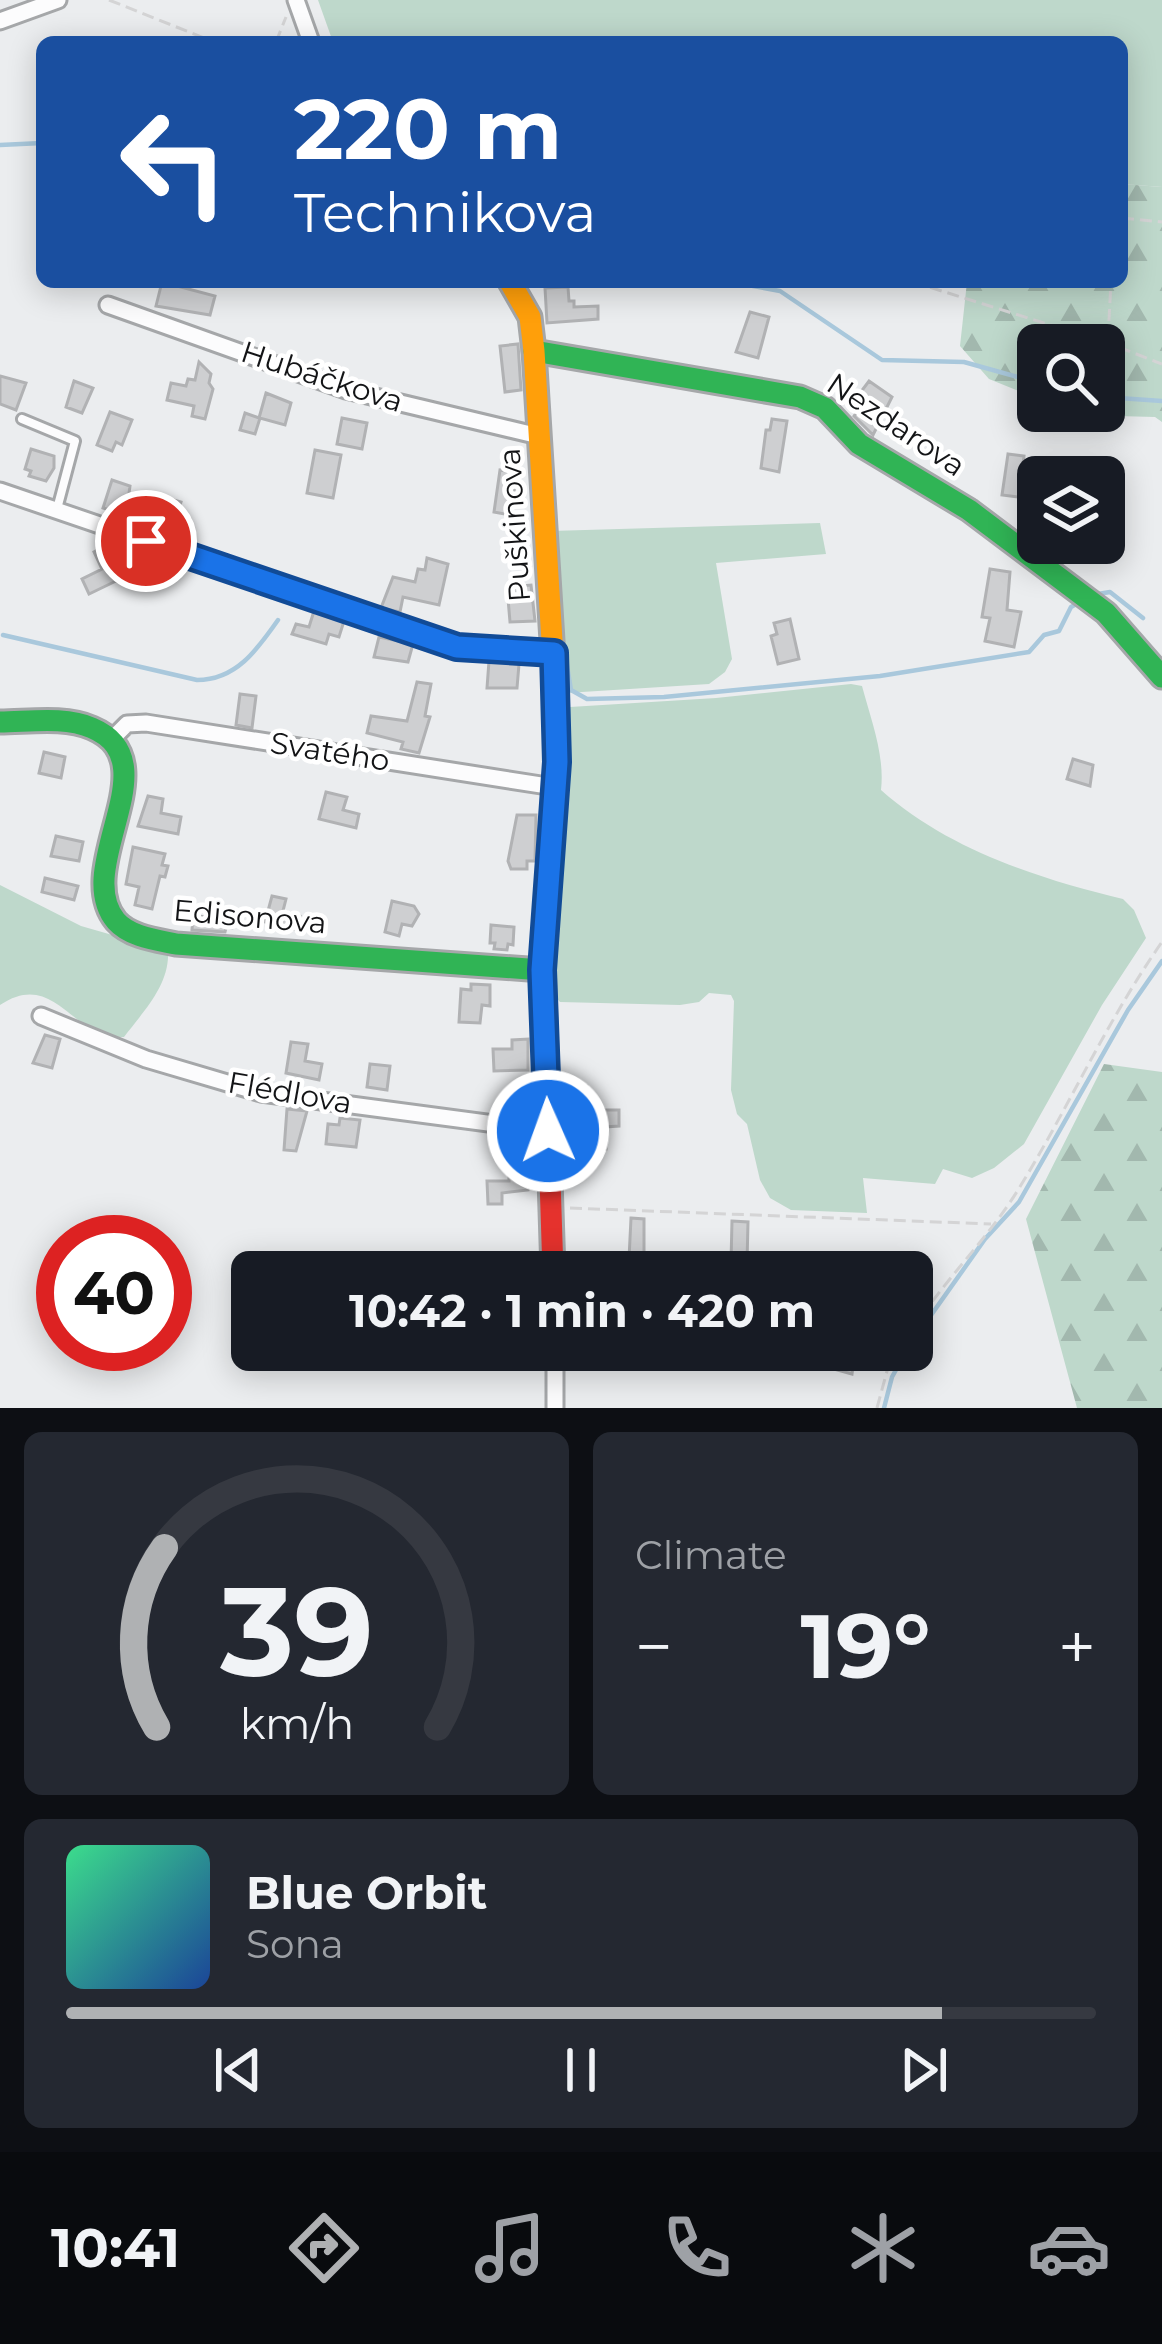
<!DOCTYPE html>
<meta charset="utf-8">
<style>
body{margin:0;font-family:Montserrat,sans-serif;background:#242831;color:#f1f3f6;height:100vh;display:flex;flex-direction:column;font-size:45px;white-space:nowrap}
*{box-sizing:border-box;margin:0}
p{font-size:39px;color:#9ea1a6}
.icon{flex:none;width:66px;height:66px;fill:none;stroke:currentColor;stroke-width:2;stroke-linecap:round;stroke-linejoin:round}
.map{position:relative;height:1408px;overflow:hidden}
.details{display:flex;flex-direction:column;gap:24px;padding:24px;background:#0d0f14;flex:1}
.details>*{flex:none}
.banner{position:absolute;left:36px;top:36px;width:1092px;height:252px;border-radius:18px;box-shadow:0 6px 30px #0003;background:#1a4fa0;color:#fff;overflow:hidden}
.fabs{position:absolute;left:1017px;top:324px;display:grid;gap:24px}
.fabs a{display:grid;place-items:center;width:108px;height:108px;border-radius:18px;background:#171b24;box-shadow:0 6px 30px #0003;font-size:60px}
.speed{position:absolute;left:36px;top:1215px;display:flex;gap:24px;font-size:60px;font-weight:700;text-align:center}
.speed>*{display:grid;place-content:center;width:156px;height:156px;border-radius:50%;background:#171b24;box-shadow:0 6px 30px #0003;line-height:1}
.speed .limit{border:18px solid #d22;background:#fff;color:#111}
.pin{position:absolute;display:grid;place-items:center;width:102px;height:102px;color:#fff;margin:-51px;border:6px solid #fff;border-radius:50%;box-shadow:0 3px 12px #0007}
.me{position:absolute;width:132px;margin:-66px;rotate:358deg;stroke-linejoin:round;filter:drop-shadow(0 0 9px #0008)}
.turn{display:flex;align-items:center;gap:42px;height:252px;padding:0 60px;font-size:54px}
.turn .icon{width:156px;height:156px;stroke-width:2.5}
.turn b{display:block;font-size:84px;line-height:102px}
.big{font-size:90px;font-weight:700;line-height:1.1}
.details .widget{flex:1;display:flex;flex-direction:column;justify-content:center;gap:18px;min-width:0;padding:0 42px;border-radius:18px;background:#242831}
.details .dial{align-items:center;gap:0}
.dial svg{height:312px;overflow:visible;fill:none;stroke:#363941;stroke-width:7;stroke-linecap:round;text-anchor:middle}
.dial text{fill:#f1f3f6;stroke:none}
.song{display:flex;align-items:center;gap:36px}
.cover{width:144px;height:144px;border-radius:18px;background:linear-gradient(135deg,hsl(150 70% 55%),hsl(220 70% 35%))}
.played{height:12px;border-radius:6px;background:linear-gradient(90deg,#afb1b3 85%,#363941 85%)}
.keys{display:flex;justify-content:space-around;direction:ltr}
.heat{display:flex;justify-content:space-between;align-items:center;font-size:66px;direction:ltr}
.details .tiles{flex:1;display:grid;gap:24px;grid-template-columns:1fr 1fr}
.widget:last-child{grid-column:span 2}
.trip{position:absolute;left:231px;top:1251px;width:702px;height:120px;border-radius:18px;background:#171b24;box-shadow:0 6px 30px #0003;font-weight:700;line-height:120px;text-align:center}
.menu{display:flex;height:192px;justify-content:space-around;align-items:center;background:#090b0e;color:#9ea1a6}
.menu .icon{width:84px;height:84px}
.menu .active{color:#afb1b3}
.menu b{font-size:54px;color:#f1f3f6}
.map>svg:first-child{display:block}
</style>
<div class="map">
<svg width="1162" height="1408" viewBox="0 0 1162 1408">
<defs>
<pattern id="forest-firs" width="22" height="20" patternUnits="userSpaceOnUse" patternTransform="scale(3)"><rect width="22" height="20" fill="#bed8cb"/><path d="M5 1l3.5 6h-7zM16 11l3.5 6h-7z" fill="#a2b8ae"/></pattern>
</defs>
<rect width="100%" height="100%" fill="#ebedef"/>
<path fill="#bed8cb" d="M318,0H1162V187L1122,184V42H333Z
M820,523L826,554L716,563L732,659L725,672L709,684L566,693L551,531Z
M851,684L862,686C871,720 885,755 881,790C947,849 1039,879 1123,899L1134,910L1146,938L1102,1005L1024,1144L994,1168L972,1178L943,1169L935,1184L863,1178L867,1213L791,1210L770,1198L760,1180L747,1124L737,1114L731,1090L734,1001L731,995L709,993L699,1002L680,1005L560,1002L554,995L570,707L716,698Z
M0,885L81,926L168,951C170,985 143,1012 124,1037C72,1041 56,968 0,1005Z"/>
<path fill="url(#forest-firs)" d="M1122,184L1162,187V422L1155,417L1078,415L1068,411H1104V345H1038V399L989,379L960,346L967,282H1122Z
M1104,1064L1162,1072V1408H1077L1026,1219Z"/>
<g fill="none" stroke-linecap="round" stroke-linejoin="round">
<path stroke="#a9c8dc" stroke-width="4.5" d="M0,145L42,143
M731,282L780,291L882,360L964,362L1018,377L1038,390
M1104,397L1162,401
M1108,398L1116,351
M1098,594L1110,592L1143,618
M3,635L197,680C236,680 257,650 278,620
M564,647L571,690L587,699L664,697L880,676L1029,652L1044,635L1059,631L1071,607L1080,602
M912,1342L985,1239L1019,1202L1128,1010L1162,961
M884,1408L892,1377L907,1350"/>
</g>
<path fill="#cecfd1" stroke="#b1b2b4" stroke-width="3" d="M162,282L215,296L210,315L156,306Z
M568,287L569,301H574V307L598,306V319L547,323L545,288Z
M750,312L769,317L758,358L736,352Z
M518,344L521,390L505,392L500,346Z
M199,362L211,374L209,383L213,389L205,419L192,416L194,406L167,400L171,383L186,386L188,379L195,380Z
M0,376L26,383L16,410L0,404Z
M74,381L93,388L82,413L66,407Z
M869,381L892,397L873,435L854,416L864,402L857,397Z
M266,393L291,403L285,425L260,418L255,434L240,430L245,413L259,418Z
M110,412L132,420L122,445L116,442L112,451L97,445Z
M342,418L367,423L362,449L337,444Z
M772,419L787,421L779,472L761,468L766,430H770Z
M31,449L54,456V468L46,481L29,476L31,471L25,469Z
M315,450L341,455L333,498L307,493Z
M1008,454L1024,456L1023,465L1030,466L1018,497L1002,495Z
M500,470L517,473L510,515L494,512Z
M112,480L130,486L126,515L103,508Z
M170,499L181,502L177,515L190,519L187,531L160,528Z
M109,544L120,568L138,574L134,587L116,581L89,594L82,579L102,569L94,552Z
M427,558L448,564L439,605L403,597L400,612L381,608L393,577L415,582L418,569L425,570Z
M990,569L1010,572L1007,610L1021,612L1014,647L985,641L990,618L982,617Z
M531,585L535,621L510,622L507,587Z
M314,611L344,621L339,637L329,634L326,644L292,634L296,624L309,627Z
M790,619L799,659L778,664L771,636L777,634L774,623Z
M379,637L413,644L408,662L374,657Z
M489,661L519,664L517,688H487Z
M417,682L431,684L425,716L430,717L419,753L401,749L403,742L367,733L371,716L407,721Z
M240,694L256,696L252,728L236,725Z
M44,752L65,757L61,778L39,773Z
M1073,759L1093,765L1090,786L1067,779Z
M326,792L347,797L343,810L359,814L356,828L319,819Z
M148,796L163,799L161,813L181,817L178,834L138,826Z
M517,815H536L535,861H527V869H511L508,861Z
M56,836L83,842L79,861L51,856Z
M133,847L165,854L162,865L168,866L165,877L160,876L152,909L135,905L139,887L126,884Z
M45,878L78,886L74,900L42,892Z
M272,896L286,899L283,911L300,916L296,930L265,922Z
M392,901L414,906L419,914L412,926L402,924L399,936L385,932Z
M214,908L231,909L236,916L232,928H226L225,932L192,930L193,916L214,917Z
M491,925L514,927L513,945L508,944L507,950L494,949L495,943H490Z
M471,984L490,985V1006L482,1005L480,1023L459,1022L461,989L471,990Z
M45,1035L60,1039L52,1068L33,1063Z
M528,1039V1070L494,1071L493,1049H512V1040Z
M291,1042L308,1044L305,1061L322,1064L319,1080L286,1073Z
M370,1064L390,1066L387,1090L367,1087Z
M587,1086L593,1110H619V1126L605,1127L606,1149L569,1150L567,1087Z
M287,1109L307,1111L296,1151L284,1150Z
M340,1118L360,1120L356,1147L326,1144L328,1124L339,1125Z
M509,1168H529L528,1190L502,1193V1204H488L487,1181H509Z
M631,1218L644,1219V1259H629Z
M732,1221L748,1222L747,1263L731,1262Z
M815,1350H835L836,1356L854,1359L852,1374L812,1363Z"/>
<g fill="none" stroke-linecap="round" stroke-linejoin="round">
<g stroke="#a5a7a9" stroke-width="14">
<path id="lane" d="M22,419L75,441L57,509"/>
</g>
<g stroke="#a5a7a9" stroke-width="21">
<path id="street" d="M296,0L311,42
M0,21L58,0
M108,305L346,390L539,436
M0,491L457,647L554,654
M111,740L127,724L146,723L554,787
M41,1016L146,1059L261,1093L548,1131
M555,1408V1350"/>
</g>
<g stroke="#a5a7a9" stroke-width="27">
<path id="fast" d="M534,351L800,397L825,408L859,444L969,510L1106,613L1162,677
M0,722C28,722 65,716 92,728C172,762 71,867 116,921C130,937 157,940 176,944L542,970"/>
</g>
<g stroke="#a5a7a9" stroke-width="27">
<path id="slow" d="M510,282L530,317L534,351L556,705L557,762L543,962"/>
</g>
<g stroke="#a5a7a9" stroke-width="27">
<path id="jam" d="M543,962L553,1272"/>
</g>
<path stroke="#d4d4d5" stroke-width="3" stroke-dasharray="12 6" stroke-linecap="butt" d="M109,0L214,42
M276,42L286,17
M1122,218L1162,222
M913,282L1108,343L1162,364
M1108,339L1111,282
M570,1208L991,1224
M912,1331C943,1281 987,1240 1018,1190C1068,1109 1107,1020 1162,942
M877,1408L887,1371L900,1350"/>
<use href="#lane" stroke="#fcfcfd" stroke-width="8"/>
<use href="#street" stroke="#fcfcfd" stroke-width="15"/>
<use href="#fast" stroke="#30b455" stroke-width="21"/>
<use href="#slow" stroke="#ff9f0a" stroke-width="21"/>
<use href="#jam" stroke="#e5322d" stroke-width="21"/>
</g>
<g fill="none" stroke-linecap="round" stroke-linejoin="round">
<g stroke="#114b97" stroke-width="30">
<path id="route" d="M146,541L457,647L554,653L557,762L542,970L548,1131"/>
</g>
<use href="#route" stroke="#1a73e8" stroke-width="21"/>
</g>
<g text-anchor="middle" stroke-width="9" stroke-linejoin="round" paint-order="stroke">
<g font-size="30" fill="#131416" stroke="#fff">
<text transform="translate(322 377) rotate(18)" y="10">Hubáčkova</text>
<text transform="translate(896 425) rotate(34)" y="10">Nezdarova</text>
<text transform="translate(515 525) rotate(-94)" y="10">Puškinova</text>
<text transform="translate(330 752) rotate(9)" y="10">Svatého</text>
<text transform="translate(250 917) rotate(5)" y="10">Edisonova</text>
<text transform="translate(290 1093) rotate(10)" y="10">Flédlova</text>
</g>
</g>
</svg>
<div class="fabs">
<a><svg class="icon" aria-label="search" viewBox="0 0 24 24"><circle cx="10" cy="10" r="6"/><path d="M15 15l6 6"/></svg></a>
<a><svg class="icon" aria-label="layers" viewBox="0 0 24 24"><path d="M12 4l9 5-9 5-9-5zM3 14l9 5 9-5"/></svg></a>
</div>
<div class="speed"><div class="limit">40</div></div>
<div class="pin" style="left:146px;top:541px;background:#d93025"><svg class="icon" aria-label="arrive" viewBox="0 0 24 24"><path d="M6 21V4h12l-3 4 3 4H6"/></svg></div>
<svg class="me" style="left:548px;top:1131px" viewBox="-20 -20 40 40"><circle r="17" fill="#1a73e8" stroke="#fff" stroke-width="3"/><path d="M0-11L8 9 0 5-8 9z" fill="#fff"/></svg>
<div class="trip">10:42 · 1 min · 420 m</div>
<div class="banner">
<div class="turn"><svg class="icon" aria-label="left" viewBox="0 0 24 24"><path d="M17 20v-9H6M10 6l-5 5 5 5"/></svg><div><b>220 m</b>Technikova</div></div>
</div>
</div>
<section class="details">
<div class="tiles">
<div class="widget dial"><svg viewBox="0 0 100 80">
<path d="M14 69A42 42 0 1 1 86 69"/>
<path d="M14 69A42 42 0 0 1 16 23" stroke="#afb1b3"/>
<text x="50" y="56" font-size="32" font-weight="700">39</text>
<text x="50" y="72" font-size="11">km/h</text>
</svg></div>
<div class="widget"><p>Climate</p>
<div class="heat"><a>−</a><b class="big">19°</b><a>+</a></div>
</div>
<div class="widget">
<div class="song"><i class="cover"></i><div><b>Blue Orbit</b><p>Sona</p></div></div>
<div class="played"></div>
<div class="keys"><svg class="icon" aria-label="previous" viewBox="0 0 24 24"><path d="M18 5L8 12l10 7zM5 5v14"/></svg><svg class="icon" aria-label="pause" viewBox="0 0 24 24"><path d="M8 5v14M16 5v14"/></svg><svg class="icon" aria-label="next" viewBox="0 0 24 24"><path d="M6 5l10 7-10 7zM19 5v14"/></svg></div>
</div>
</div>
</section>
<nav class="menu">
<b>10:41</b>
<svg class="icon active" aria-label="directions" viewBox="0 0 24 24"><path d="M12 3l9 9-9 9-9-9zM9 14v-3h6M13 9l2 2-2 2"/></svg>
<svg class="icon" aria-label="music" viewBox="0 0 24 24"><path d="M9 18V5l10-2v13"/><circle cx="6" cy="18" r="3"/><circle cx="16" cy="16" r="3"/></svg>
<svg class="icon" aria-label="phone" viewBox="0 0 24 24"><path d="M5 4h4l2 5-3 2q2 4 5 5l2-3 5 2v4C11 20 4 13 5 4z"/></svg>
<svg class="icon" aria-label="climate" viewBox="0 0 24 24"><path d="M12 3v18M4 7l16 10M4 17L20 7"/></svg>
<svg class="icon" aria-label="car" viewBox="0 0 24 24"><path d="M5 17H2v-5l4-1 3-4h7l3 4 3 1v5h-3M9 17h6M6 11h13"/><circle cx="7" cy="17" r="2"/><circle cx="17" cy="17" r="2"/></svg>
</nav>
